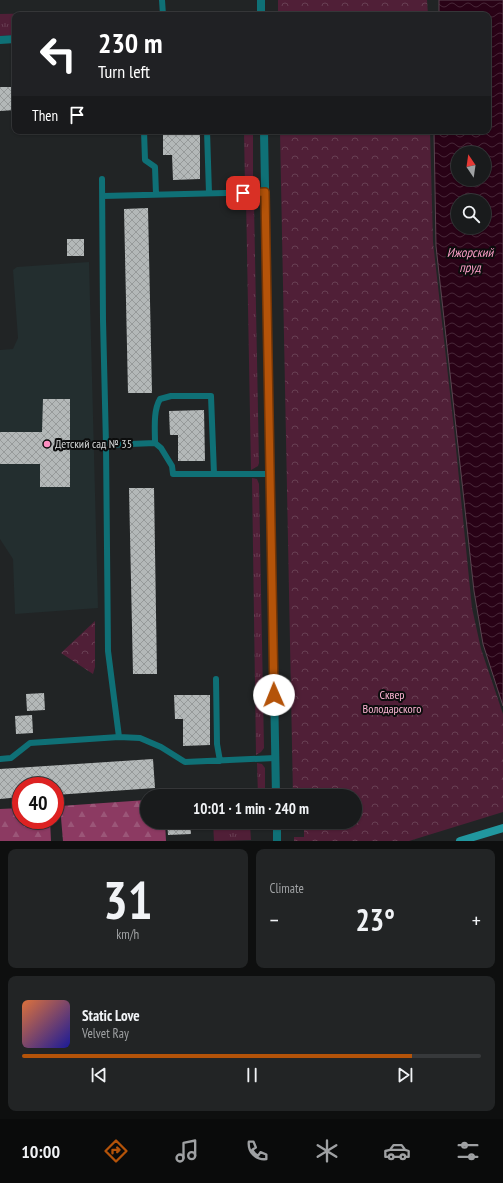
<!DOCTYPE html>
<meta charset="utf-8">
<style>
body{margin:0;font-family:"PT Sans Narrow",sans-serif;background:#222425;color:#f1f3f6;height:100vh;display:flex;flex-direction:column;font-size:15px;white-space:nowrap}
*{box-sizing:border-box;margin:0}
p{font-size:13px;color:#9fa1a3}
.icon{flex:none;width:22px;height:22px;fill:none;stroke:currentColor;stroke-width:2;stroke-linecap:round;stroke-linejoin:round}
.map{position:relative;height:841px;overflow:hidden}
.drawer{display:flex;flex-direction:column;gap:8px;padding:8px;background:#0e0f0f;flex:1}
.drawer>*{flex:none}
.hud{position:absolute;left:12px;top:12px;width:479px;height:122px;border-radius:8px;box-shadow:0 1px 3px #0004,0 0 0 1px #37393b;background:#202124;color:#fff;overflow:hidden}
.needle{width:26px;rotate:347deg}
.fabs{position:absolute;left:451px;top:146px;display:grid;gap:8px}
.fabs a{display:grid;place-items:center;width:40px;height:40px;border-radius:50%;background:#191b1c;box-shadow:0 1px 3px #0004,0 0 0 1px #37393b;font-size:20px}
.speed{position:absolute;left:12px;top:777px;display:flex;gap:8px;font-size:20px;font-weight:700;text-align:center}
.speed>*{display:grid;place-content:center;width:52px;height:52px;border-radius:50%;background:#191b1c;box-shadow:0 1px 3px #0004,0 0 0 1px #37393b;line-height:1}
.speed .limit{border:6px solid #d22;background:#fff;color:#111}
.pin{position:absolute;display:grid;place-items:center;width:34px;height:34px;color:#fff;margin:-17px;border-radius:8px;box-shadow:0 2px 6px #0006}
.me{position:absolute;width:44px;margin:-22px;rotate:359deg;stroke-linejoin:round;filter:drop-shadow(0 0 3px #0008)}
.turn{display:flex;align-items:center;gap:14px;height:84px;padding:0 20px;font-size:18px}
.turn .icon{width:52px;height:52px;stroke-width:2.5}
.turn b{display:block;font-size:28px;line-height:34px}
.then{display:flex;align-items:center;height:38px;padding:0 20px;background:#0003;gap:8px;font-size:15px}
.big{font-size:30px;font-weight:800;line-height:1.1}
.drawer .tile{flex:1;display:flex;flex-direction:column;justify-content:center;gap:6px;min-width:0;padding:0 14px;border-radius:8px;background:#222425}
.drawer .dial{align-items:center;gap:0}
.dial b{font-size:52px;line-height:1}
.song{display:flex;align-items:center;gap:12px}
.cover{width:48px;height:48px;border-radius:6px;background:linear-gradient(135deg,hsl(20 70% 55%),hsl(240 70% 35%))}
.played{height:4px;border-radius:2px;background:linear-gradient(90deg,#b45309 85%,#37393b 85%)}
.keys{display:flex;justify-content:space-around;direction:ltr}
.heat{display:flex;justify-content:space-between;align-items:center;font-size:22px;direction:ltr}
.drawer .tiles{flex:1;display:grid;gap:8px;grid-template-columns:1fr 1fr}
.tile:last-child{grid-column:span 2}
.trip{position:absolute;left:140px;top:789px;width:222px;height:40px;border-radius:20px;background:#191b1c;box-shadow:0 1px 3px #0004,0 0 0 1px #37393b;font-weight:800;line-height:40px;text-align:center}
.tab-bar{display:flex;height:64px;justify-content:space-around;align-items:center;background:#0a0b0b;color:#9fa1a3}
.tab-bar .icon{width:28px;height:28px}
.tab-bar .selected{color:#b45309}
.tab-bar b{font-size:18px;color:#f1f3f6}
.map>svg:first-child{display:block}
</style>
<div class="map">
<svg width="503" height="841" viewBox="0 0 503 841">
<defs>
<pattern id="grass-tufts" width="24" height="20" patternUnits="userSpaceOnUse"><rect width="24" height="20" fill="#501f37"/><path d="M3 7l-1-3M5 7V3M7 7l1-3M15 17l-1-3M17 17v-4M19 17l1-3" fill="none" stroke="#683f53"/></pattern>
<pattern id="forest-firs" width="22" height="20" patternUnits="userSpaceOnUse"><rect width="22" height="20" fill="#8c3a62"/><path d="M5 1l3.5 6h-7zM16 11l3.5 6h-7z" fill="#9b5678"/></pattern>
<pattern id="park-crowns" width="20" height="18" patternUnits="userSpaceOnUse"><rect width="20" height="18" fill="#501f37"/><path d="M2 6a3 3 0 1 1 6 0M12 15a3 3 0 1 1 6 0" fill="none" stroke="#683f53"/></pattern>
<pattern id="water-waves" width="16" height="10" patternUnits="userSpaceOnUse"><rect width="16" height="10" fill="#290216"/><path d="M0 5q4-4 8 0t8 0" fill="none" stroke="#472637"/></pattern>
<pattern id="building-cross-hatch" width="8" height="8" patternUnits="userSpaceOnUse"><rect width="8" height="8" fill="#b3b8b8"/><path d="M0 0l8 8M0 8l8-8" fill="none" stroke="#969a9a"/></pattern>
</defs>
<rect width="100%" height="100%" fill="#212425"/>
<path fill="#232e2f" d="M89,262L98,608L15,614L13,559L0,539V350L13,349L18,338L13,270L17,267Z"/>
<path fill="url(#grass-tufts)" d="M158,11L159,15H15V35L0,36V14Z
M244,131H253V179L250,185L245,187Z
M246,198L253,201L254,205L259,463L258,466L251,470Z
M252,478L257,479L259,484L264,748L261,752L256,755Z
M257,763L262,764L265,768V796H258Z
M213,822H239L240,826L250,825L251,840L214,841Z"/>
<path fill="url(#forest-firs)" d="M147,800V822H165L166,841H63L60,806Z
M21,808V820H50L51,841H0V809Z"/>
<path fill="url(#park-crowns)" d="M278,0H427L428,15H278Z
M280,131H430L433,242L454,429L472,608L481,649L503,714V812L409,841H294V837H304V822H355V796H293Z
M95,621V667L93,674L61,653Z"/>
<path fill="url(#water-waves)" stroke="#5c4250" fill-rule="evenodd" d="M439,0H503V706L483,644L474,591L436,246L434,131H488V15H439ZM458,153H484V179H458ZM458,201H484V227H458Z"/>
<path fill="url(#building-cross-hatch)" d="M0,87H15V110L0,111Z
M163,131H198V134H200V179L173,180L172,155H163Z
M148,208L152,393H128L124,209Z
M67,239H84V256H67Z
M43,399H70V487H40V464H0V432H42Z
M204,410L205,461H178V435H170L169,411Z
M129,488H154L157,674H133Z
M44,693L45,710L27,711L26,694Z
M174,695H210V745L183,746V719H175Z
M32,715L33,733L16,734L15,716Z
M153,759L155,788L55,795V786H21V797L0,799V769Z
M167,822H190L191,834L168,835Z"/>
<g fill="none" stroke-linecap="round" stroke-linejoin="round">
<path stroke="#0f7076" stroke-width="6" d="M162,0L163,15
M144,131L145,160L155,167L156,194
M207,131L209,193
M102,179L103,320L106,445L108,651L119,737
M103,196L265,192
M155,443C155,429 153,411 160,399L171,396H211L214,474
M106,445L155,443L161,448L172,466L173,474H270
M216,679L217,744L220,761
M0,759L11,758L30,743L119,737L140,738L161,747L185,762L275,758"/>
<path stroke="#0f7076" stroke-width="8" d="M0,40L15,39"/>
<path stroke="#0f7076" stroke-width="8" d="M261,0V15
M264,131L276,796
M277,822V841"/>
<path stroke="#21979f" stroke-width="8" d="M460,841L503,828"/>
</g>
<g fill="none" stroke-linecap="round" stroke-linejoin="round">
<g stroke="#753606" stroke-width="10">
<path id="route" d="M243,193L265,192L274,695"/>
</g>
<use href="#route" stroke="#b45309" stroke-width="7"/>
</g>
<circle fill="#fc8fc1" stroke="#0c0d0d" stroke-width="1.5" cx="47" cy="444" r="4"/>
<g text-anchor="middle" stroke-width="4" stroke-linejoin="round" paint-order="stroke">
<g font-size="12" fill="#d4d7d7" stroke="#0c0d0d" text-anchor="start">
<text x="55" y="448">Детский сад № 35</text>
</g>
<g font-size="12" fill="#fcb5d3" stroke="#0c0d0d">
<text x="392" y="699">Сквер<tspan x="392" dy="14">Володарского</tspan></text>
</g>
<g font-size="13" font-style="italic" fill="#fb9ec7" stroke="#0c0d0d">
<text x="470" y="257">Ижорский<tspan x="470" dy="15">пруд</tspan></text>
</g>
</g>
</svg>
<div class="fabs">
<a><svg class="needle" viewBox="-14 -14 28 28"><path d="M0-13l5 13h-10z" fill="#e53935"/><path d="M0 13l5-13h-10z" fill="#9fa1a3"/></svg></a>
<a><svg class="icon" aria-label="search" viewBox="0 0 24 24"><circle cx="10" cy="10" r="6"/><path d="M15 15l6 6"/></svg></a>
</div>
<div class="speed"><div class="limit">40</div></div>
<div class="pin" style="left:243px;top:193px;background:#d93025"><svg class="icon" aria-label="arrive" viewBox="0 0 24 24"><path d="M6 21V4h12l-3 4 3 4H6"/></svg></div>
<svg class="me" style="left:274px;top:695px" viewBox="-20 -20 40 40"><circle r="19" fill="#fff"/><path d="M0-13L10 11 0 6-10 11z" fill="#b45309"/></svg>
<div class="trip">10:01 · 1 min · 240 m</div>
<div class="hud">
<div class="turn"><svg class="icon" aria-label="left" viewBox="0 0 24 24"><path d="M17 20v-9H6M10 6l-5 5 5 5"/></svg><div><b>230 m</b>Turn left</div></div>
<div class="then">Then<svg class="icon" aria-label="arrive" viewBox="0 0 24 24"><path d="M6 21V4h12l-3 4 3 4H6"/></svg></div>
</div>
</div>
<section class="drawer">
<div class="tiles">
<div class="tile dial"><b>31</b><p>km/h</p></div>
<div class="tile"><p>Climate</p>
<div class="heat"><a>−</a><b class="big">23°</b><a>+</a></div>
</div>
<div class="tile">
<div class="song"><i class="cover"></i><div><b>Static Love</b><p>Velvet Ray</p></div></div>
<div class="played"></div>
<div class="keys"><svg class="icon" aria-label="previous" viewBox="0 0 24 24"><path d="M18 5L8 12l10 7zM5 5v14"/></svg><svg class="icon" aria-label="pause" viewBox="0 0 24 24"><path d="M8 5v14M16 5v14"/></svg><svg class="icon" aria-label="next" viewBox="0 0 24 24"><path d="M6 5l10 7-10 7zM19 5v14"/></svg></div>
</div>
</div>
</section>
<nav class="tab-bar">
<b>10:00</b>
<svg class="icon selected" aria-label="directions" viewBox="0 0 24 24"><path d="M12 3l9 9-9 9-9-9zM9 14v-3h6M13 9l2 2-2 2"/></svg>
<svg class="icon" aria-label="music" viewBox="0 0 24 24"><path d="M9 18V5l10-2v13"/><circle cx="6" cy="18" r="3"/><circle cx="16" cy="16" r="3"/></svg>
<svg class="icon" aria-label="phone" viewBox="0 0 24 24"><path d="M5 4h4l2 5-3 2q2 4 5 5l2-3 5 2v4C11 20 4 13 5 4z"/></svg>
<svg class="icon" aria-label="climate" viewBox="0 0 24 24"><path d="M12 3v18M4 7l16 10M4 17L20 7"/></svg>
<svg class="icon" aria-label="car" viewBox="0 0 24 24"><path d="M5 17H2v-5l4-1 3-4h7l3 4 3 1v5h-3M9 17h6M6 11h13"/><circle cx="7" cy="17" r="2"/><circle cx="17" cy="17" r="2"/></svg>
<svg class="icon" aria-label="filters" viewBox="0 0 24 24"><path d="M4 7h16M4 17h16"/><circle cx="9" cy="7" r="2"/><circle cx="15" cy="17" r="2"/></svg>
</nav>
